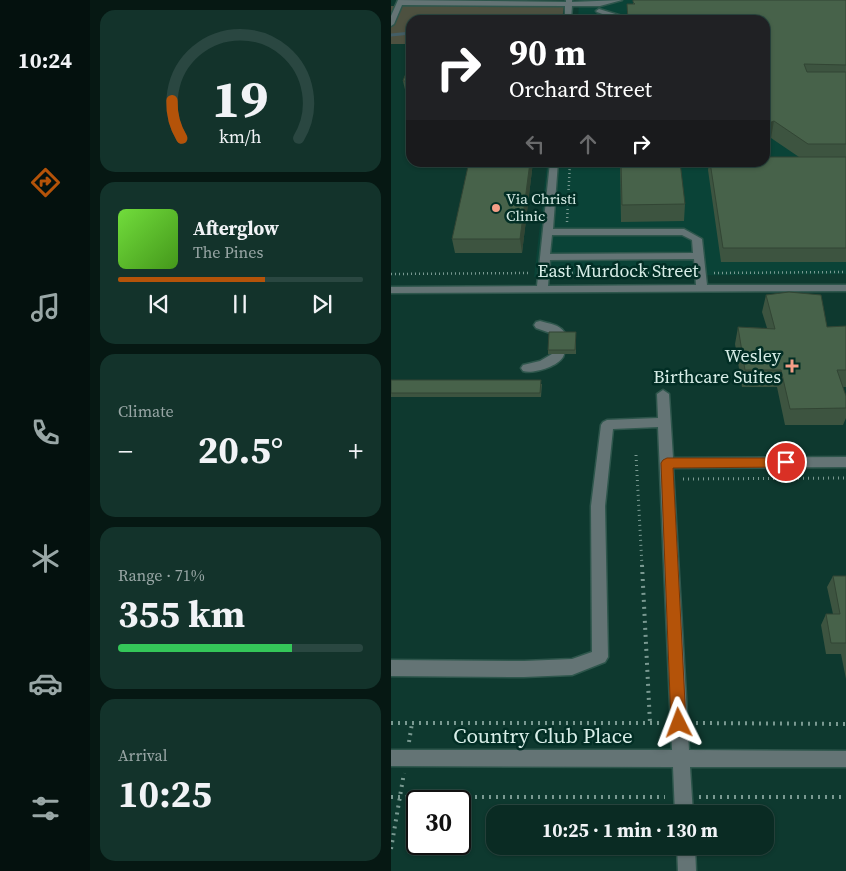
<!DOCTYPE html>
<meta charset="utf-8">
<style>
body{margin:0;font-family:"Source Serif 4",serif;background:#13332b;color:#f1f3f6;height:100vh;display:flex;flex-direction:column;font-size:19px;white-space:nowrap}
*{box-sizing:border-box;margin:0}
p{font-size:16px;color:#99a7a6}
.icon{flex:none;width:28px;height:28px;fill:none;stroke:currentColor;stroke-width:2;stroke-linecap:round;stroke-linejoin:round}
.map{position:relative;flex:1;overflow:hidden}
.panel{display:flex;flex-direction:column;gap:10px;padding:10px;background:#061813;width:301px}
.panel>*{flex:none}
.banner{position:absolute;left:15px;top:15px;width:364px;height:152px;border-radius:15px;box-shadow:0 1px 4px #0004,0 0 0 1px #2a4741;background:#202124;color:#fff;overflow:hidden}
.speed{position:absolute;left:15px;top:790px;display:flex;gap:10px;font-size:25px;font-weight:700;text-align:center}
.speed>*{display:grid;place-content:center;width:65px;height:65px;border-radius:50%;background:#0a2b23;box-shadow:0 1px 4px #0004,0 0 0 1px #2a4741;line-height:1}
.speed .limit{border:2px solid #111;border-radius:8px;background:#fff;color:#111}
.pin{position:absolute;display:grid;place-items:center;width:42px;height:42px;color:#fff;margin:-21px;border:2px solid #fff;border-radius:50%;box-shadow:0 1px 5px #0007}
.me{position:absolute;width:55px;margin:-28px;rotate:357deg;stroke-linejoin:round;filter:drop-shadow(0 0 4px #0008)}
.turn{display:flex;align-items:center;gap:18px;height:105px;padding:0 20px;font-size:22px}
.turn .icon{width:65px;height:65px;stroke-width:2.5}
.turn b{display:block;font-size:35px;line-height:42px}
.lanes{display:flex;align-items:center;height:48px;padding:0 20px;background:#0003;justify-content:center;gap:25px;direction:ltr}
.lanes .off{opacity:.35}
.big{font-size:38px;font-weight:700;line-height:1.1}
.panel .tile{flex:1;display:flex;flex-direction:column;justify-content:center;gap:8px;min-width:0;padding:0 18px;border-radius:15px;background:#13332b}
.panel .dial{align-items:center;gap:0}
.dial svg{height:130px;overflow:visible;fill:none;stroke:#2a4741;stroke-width:7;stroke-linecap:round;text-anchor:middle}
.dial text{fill:#f1f3f6;stroke:none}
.song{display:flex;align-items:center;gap:15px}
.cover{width:60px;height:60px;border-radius:8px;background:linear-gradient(135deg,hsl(100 70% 55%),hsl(100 70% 35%))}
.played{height:5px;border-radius:2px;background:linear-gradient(90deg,#b45309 60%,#2a4741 60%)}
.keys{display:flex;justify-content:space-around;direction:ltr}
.heat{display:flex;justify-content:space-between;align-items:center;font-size:28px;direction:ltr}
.charge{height:8px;border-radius:4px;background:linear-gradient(90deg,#34c759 71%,#2a4741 0)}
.trip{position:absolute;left:95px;top:805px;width:288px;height:50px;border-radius:15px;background:#0a2b23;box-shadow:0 1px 4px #0004,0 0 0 1px #2a4741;font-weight:700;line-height:50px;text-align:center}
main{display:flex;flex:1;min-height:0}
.menu{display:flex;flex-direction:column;width:90px;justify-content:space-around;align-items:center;background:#04110e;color:#99a7a6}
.menu .icon{width:35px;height:35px}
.menu .active{color:#b45309}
.menu b{font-size:22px;color:#f1f3f6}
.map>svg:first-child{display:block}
</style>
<main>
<nav class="menu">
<b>10:24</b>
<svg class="icon active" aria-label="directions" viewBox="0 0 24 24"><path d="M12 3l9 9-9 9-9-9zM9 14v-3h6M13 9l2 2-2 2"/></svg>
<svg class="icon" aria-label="music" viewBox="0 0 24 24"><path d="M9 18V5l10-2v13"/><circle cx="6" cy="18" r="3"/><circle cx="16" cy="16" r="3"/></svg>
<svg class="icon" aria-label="phone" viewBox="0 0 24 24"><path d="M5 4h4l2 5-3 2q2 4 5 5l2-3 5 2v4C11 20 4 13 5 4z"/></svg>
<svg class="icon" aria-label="climate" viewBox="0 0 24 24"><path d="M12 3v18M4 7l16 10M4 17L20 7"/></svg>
<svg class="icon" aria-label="car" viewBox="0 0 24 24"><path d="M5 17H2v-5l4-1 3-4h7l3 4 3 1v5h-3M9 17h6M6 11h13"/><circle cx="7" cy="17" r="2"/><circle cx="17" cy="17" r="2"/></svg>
<svg class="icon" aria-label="filters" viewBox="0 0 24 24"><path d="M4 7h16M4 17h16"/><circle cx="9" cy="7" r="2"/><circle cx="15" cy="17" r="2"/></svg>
</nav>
<section class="panel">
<div class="tile dial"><svg viewBox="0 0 100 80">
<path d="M14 69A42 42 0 1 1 86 69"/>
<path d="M14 69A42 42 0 0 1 8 46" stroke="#b45309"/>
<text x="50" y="56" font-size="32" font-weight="700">19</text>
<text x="50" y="72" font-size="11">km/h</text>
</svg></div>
<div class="tile">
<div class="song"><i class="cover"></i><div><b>Afterglow</b><p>The Pines</p></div></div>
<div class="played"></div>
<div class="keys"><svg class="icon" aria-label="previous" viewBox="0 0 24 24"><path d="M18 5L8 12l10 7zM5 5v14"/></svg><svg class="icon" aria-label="pause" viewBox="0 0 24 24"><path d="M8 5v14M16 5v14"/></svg><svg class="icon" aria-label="next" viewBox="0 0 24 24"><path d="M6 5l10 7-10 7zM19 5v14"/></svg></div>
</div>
<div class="tile"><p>Climate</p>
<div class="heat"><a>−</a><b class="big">20.5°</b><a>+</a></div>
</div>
<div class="tile"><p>Range · 71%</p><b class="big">355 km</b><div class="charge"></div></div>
<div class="tile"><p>Arrival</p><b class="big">10:25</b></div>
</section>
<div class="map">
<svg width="455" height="871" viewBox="0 0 455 871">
<rect width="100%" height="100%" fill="#0e392f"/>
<path fill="#0a4337" d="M188,0H455V274L143,277L156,163L374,162V20H187Z"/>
<path fill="#4d5140" d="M0,6H173L171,20H20V44H0Z"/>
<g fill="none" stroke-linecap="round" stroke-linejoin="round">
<path stroke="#435e66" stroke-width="3" d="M140,20L162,18
M0,35L20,33"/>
<g stroke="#2e564c" stroke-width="3">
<path id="minor" d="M7,0L175,2V0H181V2L231,0L209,6H181L180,20H174V6L11,5L3,24L0,26V16Z
M208,9L231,16L233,20H227L206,12L205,11Z
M159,162H167L162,229H293L311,239L316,285H455V291L0,293V287L146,286ZM161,235H291L301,240L302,253L159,254ZM303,259L305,285L157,286L159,260Z
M149,321C159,324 168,324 174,333C173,340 175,351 172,357C166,367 142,374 132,371L130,368L132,365L149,361L161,354L162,334L145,328L143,325L145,322Z
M272,390L278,394L282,458L455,457V467L282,468L298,750L455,751V767H299L302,814H284L282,767L0,766V750H281L267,427L222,429L214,506L217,657L214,662L181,675L133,677L0,676V660L133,661L181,659L201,652L200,506L210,425L212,422L216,420L267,418L266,394Z
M286,846H304L305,871H287Z"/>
</g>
<path stroke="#799991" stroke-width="2" stroke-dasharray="0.5 2.5" stroke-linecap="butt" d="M80,20L94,15"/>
<path stroke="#799991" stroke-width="2.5" stroke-dasharray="1 3" stroke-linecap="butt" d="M176,222L179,162
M165,273H297
M323,273L455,272
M0,274L139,273"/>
<path stroke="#799991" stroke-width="3" stroke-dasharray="1 4" stroke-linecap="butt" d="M245,455L251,566
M292,479L455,478"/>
<path stroke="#799991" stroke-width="4" stroke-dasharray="2 5" stroke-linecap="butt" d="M251,565L259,723
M0,723H272
M305,723L455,724
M18,742L21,723
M0,797H274
M308,797H455
M0,849L13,773"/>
<use href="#minor" fill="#647475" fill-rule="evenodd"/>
</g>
<path fill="#3d5440" d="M242,0H455V262H330L317,170L318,162H374L408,157L380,138L374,140V20H236V4H242Z
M20,60V94H15L12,81Z
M142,162L131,253H64L61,239Z
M229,162L294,204L293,221L230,222Z
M375,295L436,327L455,326V387H452L455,396V418L452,425H394L386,387H351L344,344L347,327L376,328L371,312Z
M185,336V354H157V350Z
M0,380L151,384L150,397H0Z
M442,576H455V679L450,654H435L430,625L435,614H442L436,587Z"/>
<path fill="#324534" d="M383,121L380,138L374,140V133L375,124Z
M139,162H142L131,253L129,239Z"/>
<path fill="#47624a" stroke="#324534" d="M242,0H455V65L413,64L416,72H455V144H417L383,121L375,124L374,123V118L378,116L374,113V20H237L236,4H244L242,2Z
M20,60V81H12Z
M374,157H455V248H332L319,162H374Z
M78,162H139L129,239H61Z
M230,162H289L294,204L231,205Z
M398,292L430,295L436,327L455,326V370H446L455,396V408L399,409L390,370H354L347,327L384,329L375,295Z
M158,332H185L184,350H157Z
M0,380H150L149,393H0Z
M442,576H455V643H440L435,614H449Z"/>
<path fill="#b45309" stroke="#753606" d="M276,458H395L399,459L401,462L399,466L395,467L282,468L295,723L293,729L288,731L283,729L280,723L270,463L272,460Z"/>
<g fill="#f49e87" stroke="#022e25" stroke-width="2">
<circle cx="105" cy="208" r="5"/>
<path d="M398.5 358.5h5v5h5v5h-5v5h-5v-5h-5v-5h5z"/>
</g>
<g text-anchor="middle" stroke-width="5" stroke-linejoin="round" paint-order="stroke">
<g font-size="15" fill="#d7ede7" stroke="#022e25" text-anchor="start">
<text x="115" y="204">Via Christi<tspan x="115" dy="17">Clinic</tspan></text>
</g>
<g font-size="18" fill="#d7ede7" stroke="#022e25">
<text x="227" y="277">East Murdock Street</text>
</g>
<g font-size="18" fill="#d7ede7" stroke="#022e25" text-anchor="end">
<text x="390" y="362">Wesley<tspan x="390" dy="21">Birthcare Suites</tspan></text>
</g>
<g font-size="21" fill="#d7ede7" stroke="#022e25">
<text x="152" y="743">Country Club Place</text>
</g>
</g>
</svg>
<div class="speed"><div class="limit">30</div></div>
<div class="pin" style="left:395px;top:462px;background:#d93025"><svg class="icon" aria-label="arrive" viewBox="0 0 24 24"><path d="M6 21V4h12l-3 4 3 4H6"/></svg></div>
<svg class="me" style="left:288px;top:723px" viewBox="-20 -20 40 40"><path d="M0-17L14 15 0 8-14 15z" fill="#b45309" stroke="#fff" stroke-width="4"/></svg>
<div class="trip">10:25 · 1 min · 130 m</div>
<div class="banner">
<div class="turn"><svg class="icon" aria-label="right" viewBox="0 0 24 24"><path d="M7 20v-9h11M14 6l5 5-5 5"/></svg><div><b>90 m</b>Orchard Street</div></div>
<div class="lanes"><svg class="icon off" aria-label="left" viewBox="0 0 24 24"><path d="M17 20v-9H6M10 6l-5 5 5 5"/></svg><svg class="icon off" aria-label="ahead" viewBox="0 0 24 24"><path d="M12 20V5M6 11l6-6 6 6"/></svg><svg class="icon" aria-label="right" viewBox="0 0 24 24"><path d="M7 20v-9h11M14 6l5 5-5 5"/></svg></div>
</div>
</div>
</main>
